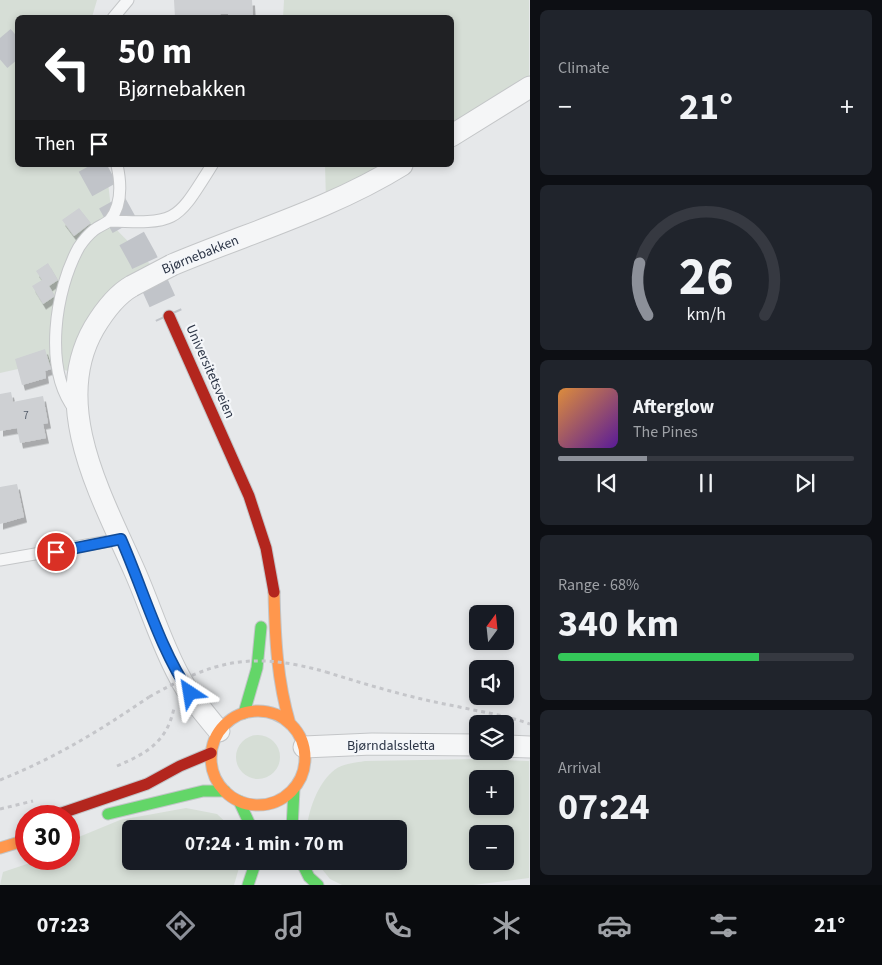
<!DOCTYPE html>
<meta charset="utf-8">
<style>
body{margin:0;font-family:"Source Sans 3",sans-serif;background:#20242c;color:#f1f3f6;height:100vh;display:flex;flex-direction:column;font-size:19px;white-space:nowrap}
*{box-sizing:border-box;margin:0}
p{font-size:16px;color:#9ea1a6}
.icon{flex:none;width:28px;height:28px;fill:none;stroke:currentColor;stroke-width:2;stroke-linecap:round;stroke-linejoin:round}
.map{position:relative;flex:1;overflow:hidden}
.details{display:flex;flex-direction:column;gap:10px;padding:10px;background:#0d0f14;width:352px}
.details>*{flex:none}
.guide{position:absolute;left:15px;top:15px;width:439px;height:152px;border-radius:8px;box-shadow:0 2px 8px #0003;background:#202124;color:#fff;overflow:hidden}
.needle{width:32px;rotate:15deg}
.fabs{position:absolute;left:469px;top:605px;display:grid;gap:10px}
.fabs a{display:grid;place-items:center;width:45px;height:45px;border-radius:8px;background:#171b24;box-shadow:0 2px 8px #0003;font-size:25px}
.speed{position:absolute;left:15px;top:805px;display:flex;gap:10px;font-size:25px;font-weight:700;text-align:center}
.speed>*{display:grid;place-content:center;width:65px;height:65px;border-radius:50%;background:#171b24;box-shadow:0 2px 8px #0003;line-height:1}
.speed .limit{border:8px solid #d22;background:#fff;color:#111}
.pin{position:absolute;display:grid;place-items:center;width:42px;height:42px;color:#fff;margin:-21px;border:2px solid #fff;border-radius:50%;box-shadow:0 1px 5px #0007}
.me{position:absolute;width:55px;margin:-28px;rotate:327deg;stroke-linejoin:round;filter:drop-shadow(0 0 4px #0008)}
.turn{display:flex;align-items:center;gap:18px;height:105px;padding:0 20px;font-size:22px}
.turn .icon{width:65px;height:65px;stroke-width:2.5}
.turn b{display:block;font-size:35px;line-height:42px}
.then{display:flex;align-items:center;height:48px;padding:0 20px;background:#0003;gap:10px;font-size:19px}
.big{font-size:38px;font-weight:700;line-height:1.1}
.details .card{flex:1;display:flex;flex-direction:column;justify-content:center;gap:8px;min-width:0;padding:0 18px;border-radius:8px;background:#20242c}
.details .dial{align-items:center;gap:0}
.dial svg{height:130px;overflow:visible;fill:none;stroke:#363941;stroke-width:7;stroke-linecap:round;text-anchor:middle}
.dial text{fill:#f1f3f6;stroke:none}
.song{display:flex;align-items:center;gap:15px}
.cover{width:60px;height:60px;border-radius:8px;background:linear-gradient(135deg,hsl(30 70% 55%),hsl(270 70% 35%))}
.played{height:5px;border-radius:2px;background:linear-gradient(90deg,#8c9099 30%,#363941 30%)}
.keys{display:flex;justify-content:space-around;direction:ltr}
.heat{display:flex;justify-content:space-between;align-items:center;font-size:28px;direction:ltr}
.charge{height:8px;border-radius:4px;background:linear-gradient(90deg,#34c759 68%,#363941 0)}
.trip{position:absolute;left:122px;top:820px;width:285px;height:50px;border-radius:8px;background:#171b24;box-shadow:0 2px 8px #0003;font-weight:700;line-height:50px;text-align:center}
.menu{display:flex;height:80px;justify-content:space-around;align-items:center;background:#090b0e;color:#9ea1a6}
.menu .icon{width:35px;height:35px}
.menu .on{color:#8c9099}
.menu b{font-size:22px;color:#f1f3f6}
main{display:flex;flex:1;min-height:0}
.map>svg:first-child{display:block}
</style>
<main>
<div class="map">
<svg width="530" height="885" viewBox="0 0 530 885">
<defs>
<filter id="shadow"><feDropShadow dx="3" dy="5.5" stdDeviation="0" flood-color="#0004"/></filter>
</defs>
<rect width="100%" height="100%" fill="#e6e8ea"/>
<path fill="#d6ded6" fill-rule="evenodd" d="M0,0H97L92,17L18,18V165H106L113,226L153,267L89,347L79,375L45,363L0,373Z
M284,0H529V84L451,128V18H283Z
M325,165H385L326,200Z
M236 757a22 22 0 1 1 44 0a22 22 0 1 1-44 0Z
M479,759L529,761V878L473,885H342L330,879L317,863L316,861H399V829H307C308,811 318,784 332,772C340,764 354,763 365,761ZM478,779H505V806H478ZM478,834H505V861H478Z
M186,808L217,814L233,829H131V861H241L234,885H0L3,872L36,861V859H69V841L120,820Z"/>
<path fill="#ced0d3" filter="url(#shadow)" d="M174,0H252L253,18H228V14H220L221,18H175Z
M79,208L91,223L74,236L62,220Z
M48,263L58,280L49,286L55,296L43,304L32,286L42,280L36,271Z
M45,349L51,369L45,371L46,378L22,385L15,359Z
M11,392L13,402L43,396L48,423L43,424L46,438L20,443L17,428L0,431V394Z
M17,484L24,517L0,524V487Z"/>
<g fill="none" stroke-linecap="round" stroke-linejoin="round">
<path stroke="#c1c4c9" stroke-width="28" stroke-dasharray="28 14" stroke-linecap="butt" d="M0,38L18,59
M91,165L143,259L169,316"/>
<g stroke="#c4c6c8" stroke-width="13">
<path id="lane" d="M113,18L128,0
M109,221C178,224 176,222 212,165
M75,410C43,369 55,290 79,247C83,241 89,234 94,230C99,226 106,224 110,220C122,205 121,183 117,165
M0,560L121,539"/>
</g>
<g stroke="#c4c6c8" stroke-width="23">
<path id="street" d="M451,136L530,87
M172,265C248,233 331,209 402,165
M132,286C116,295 103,313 94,328C49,406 103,499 135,572C150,606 161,643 179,676C189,696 205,714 219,731
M505,746L530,747
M304,747L372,744L478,745"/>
</g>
<g stroke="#c2c5c8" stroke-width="13">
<path id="fast" d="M244,713L257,668L261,627
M239,801L252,829
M108,814L203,791H225
M292,829L294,789
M301,861L309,877L318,885
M248,885L256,861"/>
</g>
<g stroke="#c2c5c8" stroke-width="13">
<path id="slow" d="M274,592C275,637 277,680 290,724
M211 758a47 47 0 1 1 94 0a47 47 0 1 1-94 0Z
M0,848L26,840"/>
</g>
<g stroke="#c2c5c8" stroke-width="13">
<path id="jam" d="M169,316L249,496L266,548L274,592
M53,816L147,784L180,766L211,753"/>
</g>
<path stroke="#c5c6ca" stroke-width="3" stroke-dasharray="4 4" stroke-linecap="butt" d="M326,672C368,685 411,698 455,706C481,712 505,715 530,724
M117,766C147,753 167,742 174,708
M0,780C57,757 99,731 149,697
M0,809L33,801"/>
<use href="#lane" stroke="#f5f6f7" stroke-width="11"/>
<use href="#street" stroke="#f5f6f7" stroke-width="21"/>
<use href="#fast" stroke="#63d668" stroke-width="11"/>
<use href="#slow" stroke="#ff974d" stroke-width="11"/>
<use href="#jam" stroke="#b3261e" stroke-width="11"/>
<g stroke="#c4c6c8" stroke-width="23" stroke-linecap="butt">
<path id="street-bridge" d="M132,286L172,265"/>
</g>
<path stroke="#c5c6ca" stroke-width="3" stroke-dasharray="4 4" stroke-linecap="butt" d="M149,697C215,660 252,651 326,672"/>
<use href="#street-bridge" stroke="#f5f6f7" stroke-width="21"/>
</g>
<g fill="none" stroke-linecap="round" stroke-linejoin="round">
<g stroke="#114b97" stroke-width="12">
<path id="route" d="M56,552L121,539C143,589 160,650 190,693"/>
</g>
<use href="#route" stroke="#1a73e8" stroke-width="9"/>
</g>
<g text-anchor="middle" stroke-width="4.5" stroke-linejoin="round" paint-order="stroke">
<g font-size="11" fill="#545c69">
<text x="26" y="419">7</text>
</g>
<g font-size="14" fill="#2b3445" stroke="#f4f6f9">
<text transform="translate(200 254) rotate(-22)" y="5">Bjørnebakken</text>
<text transform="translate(211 371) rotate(66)" y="5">Universitetsveien</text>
<text x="391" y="750">Bjørndalssletta</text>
</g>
</g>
</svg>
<div class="fabs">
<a><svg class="needle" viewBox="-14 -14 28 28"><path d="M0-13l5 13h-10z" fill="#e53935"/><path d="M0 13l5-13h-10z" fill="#9ea1a6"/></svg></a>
<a><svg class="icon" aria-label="sound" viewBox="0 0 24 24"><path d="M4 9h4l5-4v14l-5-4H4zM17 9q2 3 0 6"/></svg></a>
<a><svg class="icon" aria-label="layers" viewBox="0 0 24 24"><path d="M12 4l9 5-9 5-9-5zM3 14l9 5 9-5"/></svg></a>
<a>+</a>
<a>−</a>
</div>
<div class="speed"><div class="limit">30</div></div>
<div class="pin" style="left:56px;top:552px;background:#d93025"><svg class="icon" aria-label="arrive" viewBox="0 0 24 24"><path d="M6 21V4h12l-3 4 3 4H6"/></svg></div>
<svg class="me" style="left:190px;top:693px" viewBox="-20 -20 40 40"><path d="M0-17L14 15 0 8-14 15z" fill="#1a73e8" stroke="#fff" stroke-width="4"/></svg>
<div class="trip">07:24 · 1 min · 70 m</div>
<div class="guide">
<div class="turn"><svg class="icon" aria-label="left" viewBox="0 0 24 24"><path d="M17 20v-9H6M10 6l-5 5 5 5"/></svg><div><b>50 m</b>Bjørnebakken</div></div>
<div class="then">Then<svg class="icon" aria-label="arrive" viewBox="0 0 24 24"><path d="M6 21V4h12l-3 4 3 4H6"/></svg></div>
</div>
</div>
<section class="details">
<div class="card"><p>Climate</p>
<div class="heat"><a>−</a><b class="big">21°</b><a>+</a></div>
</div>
<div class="card dial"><svg viewBox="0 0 100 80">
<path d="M14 69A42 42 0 1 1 86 69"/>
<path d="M14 69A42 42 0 0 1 9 37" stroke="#8c9099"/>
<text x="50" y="56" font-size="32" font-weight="700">26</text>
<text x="50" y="72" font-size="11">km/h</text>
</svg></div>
<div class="card">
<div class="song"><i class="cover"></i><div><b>Afterglow</b><p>The Pines</p></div></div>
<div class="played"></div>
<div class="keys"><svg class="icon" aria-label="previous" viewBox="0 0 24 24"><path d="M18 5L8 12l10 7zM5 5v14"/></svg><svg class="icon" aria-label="pause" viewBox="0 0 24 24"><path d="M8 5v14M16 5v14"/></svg><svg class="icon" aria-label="next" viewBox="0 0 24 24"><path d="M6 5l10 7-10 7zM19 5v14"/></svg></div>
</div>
<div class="card"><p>Range · 68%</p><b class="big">340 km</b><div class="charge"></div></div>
<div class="card"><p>Arrival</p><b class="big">07:24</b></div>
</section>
</main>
<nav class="menu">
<b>07:23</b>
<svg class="icon on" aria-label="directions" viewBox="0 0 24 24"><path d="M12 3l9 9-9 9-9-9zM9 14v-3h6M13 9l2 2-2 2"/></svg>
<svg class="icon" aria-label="music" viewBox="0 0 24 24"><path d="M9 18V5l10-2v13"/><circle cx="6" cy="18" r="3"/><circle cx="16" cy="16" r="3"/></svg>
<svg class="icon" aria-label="phone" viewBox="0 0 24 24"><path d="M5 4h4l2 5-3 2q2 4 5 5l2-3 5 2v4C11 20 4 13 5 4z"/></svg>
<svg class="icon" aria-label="climate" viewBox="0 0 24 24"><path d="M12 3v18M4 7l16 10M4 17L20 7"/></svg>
<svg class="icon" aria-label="car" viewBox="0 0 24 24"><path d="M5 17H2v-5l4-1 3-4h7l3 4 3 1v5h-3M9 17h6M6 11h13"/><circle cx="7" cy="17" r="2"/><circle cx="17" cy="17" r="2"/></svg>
<svg class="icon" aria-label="filters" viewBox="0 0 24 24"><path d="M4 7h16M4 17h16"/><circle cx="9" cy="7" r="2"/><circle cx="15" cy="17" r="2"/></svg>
<b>21°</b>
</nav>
